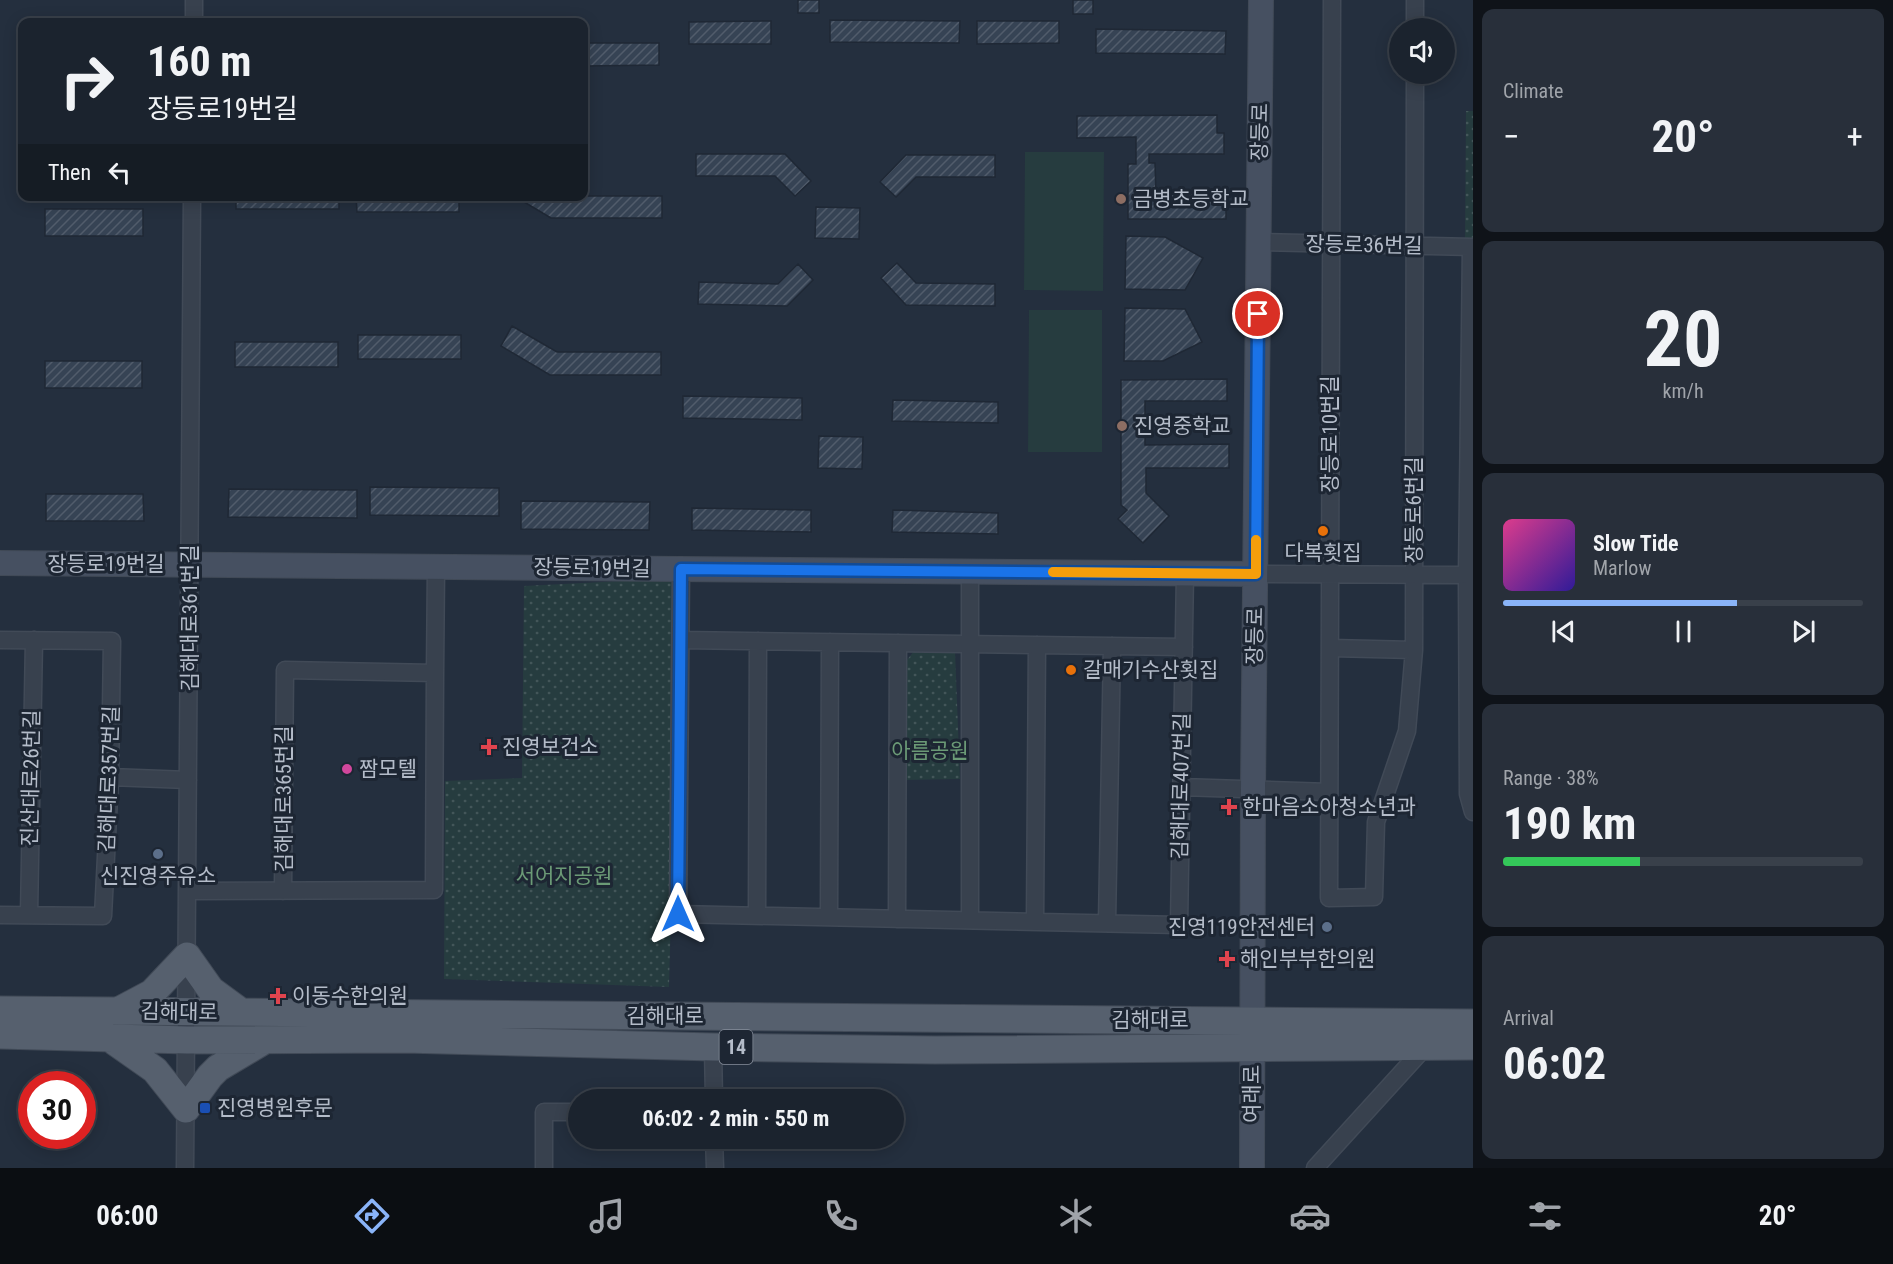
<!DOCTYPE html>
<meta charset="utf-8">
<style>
body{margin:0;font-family:"Roboto Condensed","Noto Sans KR",sans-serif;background:#282f3a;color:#f1f3f6;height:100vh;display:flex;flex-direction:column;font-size:22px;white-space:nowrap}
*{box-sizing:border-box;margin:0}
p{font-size:20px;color:#a0a4aa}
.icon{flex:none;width:33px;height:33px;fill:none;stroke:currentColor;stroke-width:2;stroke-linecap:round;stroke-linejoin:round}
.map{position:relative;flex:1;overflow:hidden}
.panel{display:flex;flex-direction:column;gap:9px;padding:9px;background:#0f1319;width:420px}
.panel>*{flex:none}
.banner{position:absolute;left:18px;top:18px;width:570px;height:183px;border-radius:12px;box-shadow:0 3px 15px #0003,0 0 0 2px #39404a;background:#1b232e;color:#f1f3f6;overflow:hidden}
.buttons{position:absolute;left:1389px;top:18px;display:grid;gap:12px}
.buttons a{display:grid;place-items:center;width:66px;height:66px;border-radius:50%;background:#1b232e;box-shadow:0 3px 15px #0003,0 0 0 2px #39404a;font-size:30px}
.speed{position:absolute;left:18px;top:1071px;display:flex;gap:12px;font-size:30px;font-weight:700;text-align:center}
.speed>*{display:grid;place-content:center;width:78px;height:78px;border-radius:50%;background:#1b232e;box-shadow:0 3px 15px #0003,0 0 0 2px #39404a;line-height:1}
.speed .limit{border:9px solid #d22;background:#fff;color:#111}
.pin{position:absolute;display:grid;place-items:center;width:51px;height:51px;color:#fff;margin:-26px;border:3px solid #fff;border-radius:50%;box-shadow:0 2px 6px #0007}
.me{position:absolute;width:66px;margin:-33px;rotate:0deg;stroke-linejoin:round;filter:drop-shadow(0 0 4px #0008)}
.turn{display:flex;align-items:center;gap:21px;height:126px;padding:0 30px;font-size:27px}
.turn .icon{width:78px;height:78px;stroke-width:2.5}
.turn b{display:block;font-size:42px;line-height:51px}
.then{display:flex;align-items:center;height:57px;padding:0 30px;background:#0003;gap:12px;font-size:22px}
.big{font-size:45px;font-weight:700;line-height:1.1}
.panel .widget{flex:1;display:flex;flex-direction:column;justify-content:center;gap:9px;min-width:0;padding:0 21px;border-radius:12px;background:#282f3a}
.panel .dial{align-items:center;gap:0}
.dial b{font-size:78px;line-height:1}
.song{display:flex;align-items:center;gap:18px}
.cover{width:72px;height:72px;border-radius:9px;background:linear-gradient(135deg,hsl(330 70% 55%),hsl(250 70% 35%))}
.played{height:6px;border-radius:3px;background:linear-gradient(90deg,#8ab4f8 65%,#39404a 65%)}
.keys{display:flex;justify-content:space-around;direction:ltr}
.heat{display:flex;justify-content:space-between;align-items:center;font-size:33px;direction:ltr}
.charge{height:9px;border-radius:4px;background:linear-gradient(90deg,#34c759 38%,#39404a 0)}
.trip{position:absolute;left:568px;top:1089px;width:336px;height:60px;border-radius:30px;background:#1b232e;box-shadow:0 3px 15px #0003,0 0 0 2px #39404a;font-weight:700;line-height:60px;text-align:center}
.menu{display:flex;height:96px;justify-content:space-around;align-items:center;background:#0b0e12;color:#a0a4aa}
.menu .icon{width:42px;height:42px}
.menu .current{color:#8ab4f8}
.menu b{font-size:27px;color:#f1f3f6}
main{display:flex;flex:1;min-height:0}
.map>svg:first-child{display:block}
</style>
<main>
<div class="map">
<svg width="1473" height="1168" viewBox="0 0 1473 1168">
<defs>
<pattern id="park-dots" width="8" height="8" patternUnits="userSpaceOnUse" patternTransform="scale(1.5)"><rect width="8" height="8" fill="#263c3f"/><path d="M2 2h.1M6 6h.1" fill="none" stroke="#435659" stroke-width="1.8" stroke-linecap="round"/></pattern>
<pattern id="building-hatch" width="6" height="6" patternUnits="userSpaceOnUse" patternTransform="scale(1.5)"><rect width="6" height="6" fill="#364354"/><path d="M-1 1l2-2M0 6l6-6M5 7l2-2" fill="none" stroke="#515c6b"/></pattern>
</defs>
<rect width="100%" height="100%" fill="#242f3e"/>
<path fill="#263c3f" d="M1025,152H1104L1103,291L1024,290Z
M1029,310H1102V452H1028Z"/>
<path fill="url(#park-dots)" d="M1466,111H1473V241H1465Z
M680,578L669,987L444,979L445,781L522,778L524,586Z
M914,651H955L960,779L903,780V665Z"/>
<path fill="url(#building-hatch)" stroke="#1f2835" stroke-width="1.5" d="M798,0H819V13H798Z
M1073,0H1093V14H1073Z
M830,20L960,21L959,43L830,42Z
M771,21V44H689V22Z
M977,21H1059V43L977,44Z
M1096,29L1226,31L1225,54L1096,53Z
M584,43H659V65L584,66Z
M1217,115V133H1224V154H1149V163H1155L1156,194L1226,193V219H1128V164H1136V137L1077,138V116Z
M696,154H785L811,181L795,196L775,176H696Z
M906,155H995V177H916L896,197L880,182Z
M236,196H339V209H236Z
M356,196H459V212H357Z
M514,196H662V218H551Z
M816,207L860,208L859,239L815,238Z
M45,209H143V236H45Z
M1126,236L1165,237L1203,258L1185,290L1125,289Z
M897,263L916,283L995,284V306L906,305L881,278Z
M798,264L813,280L787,306L698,304L699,282L778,284Z
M1125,308L1185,309L1202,342L1163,361H1124Z
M512,326L557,352H661V375H550L501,346Z
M358,335H461V359H358Z
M235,342H338V367H235Z
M45,361H142V388H45Z
M1227,379V401H1145V445L1229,444V468H1146V493L1169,516L1143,543L1118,519L1127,510L1121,505V380Z
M683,396L802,398V420L683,418Z
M893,400L998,402V423L892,421Z
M819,436L863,437L862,469L818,468Z
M370,487L499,488V516L370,515Z
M229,489L357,490V518L228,517Z
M46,494H143L144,521H46Z
M521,501L650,502L649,530L521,529Z
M692,508L811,510V532L692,530Z
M893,510L998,513V534L892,532Z"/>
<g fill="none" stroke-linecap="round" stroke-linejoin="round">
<g stroke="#414a57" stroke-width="19">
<path id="street" d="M1332,0L1329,898L1374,897L1376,822L1407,731L1414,650L1415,74
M194,22V0
M1415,28V0
M1258,242L1473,247
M1471,247L1467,575L1468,794L1473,812
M681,569L678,914L1179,925L1185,573
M1255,574L1473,575
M0,640L112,641L110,777L103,916L0,915
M681,640L1184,647
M1331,648L1414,650
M435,673L436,567
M110,777L188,780
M1181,787L1329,792
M188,891L434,890L435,673L285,670L283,891
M29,915L34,640
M757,915L758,641
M829,917L830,642
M897,919L898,643
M970,920V572
M1035,922L1037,645
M1107,923L1112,646
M713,1047L714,1100
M714,1138L715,1168
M185,1168L192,196
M544,1168V1112H579
M1315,1168L1426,1046"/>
</g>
<g stroke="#414a57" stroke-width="26">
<path id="secondary" d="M0,563L1255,574
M1252,1168L1253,788L1261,0"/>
</g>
<g stroke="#414a57" stroke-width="29">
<path id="primary" d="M0,1010L1473,1023
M120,1010L152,993L187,956L211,990L241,1012
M0,1035L187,1040L405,1039L713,1047L935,1050L1473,1046
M108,1037L155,1070L186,1109L210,1076L218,1068L265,1040"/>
</g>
<use href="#street" stroke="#38414e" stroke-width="16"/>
<use href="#secondary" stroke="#465061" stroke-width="24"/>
<use href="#primary" stroke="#56606e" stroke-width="27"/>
</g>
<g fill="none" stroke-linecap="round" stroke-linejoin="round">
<g stroke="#114b97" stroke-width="15">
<path id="route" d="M678,914L681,569L1256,574L1258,314"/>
</g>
<use href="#route" stroke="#1a73e8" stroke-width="10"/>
<path stroke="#f59e0b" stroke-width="10" d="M1053,572L1256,574V540"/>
</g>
<g fill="#8d6e63" stroke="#1d2633" stroke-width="2">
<circle cx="1121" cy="199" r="6"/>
<circle cx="1122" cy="426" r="6"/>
</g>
<g fill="#e8710a" stroke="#1d2633" stroke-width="2">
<circle cx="1323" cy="531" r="6"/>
<circle cx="1071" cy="670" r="6"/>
</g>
<g fill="#e0444e" stroke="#1d2633" stroke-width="2">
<path d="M486 738h6v6h6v6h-6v6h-6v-6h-6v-6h6z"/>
<path d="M1226 798h6v6h6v6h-6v6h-6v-6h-6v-6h6z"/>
<path d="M1224 950h6v6h6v6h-6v6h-6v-6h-6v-6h6z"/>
<path d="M275 987h6v6h6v6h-6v6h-6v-6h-6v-6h6z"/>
</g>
<circle fill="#d1479c" stroke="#1d2633" stroke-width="2" cx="347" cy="769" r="6"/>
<g fill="#5c6f8a" stroke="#1d2633" stroke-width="2">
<circle cx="158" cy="854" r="6"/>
<circle cx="1327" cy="927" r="6"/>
</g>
<rect fill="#1a4fb4" stroke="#1d2633" stroke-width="2" x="199" y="1102" width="12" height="12" rx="3"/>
<g text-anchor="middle" stroke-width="6" stroke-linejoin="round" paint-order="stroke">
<rect fill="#1d2633" stroke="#878f9c" stroke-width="1.5" x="719.5" y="1030" width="33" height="34" rx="4.5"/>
<g font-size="20" font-weight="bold" fill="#b4bcc9">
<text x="736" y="1054">14</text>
</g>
<g font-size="21" fill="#b4bcc9" stroke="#1d2633">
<text transform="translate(1260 132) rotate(-89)" y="7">장등로</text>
<text transform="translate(1364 245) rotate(1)" y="7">장등로36번길</text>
<text transform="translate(1330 434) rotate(-90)" y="7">장등로10번길</text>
<text transform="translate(1414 510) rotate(-90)" y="7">장등로6번길</text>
<text x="106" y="571">장등로19번길</text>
<text transform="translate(592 568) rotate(1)" y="7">장등로19번길</text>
<text transform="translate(190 618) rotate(-90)" y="7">김해대로361번길</text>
<text transform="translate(1255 636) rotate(-89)" y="7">장등로</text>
<text transform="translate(31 778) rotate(-89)" y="7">진산대로26번길</text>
<text transform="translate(109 779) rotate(-88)" y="7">김해대로357번길</text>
<text transform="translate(1181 786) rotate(-89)" y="7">김해대로407번길</text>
<text transform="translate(284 799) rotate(-90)" y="7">김해대로365번길</text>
<text transform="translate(179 1012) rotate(1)" y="7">김해대로</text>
<text x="665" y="1023">김해대로</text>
<text x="1150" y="1027">김해대로</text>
<text transform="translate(1252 1094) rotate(-90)" y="7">여래로</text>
</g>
<g font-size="21" fill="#b4bcc9" stroke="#1d2633" text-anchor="start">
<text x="1133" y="206">금병초등학교</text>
<text x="1134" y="433">진영중학교</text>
<text x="1323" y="560" text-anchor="middle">다복횟집</text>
<text x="1083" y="677">갈매기수산횟집</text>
<text x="502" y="754">진영보건소</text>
<text x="359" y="776">짬모텔</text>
<text x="1242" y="814">한마음소아청소년과</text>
<text x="158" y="883" text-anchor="middle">신진영주유소</text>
<text x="1315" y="934" text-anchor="end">진영119안전센터</text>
<text x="1240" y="966">해인부부한의원</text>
<text x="292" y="1003">이동수한의원</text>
<text x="217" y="1115">진영병원후문</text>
</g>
<g font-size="21" fill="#6b9a76" stroke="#1d2633">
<text x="930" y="758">아름공원</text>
<text x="564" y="883">서어지공원</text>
</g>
</g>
</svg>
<div class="buttons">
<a><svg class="icon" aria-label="sound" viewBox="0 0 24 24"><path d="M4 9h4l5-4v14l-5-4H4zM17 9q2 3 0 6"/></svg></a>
</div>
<div class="speed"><div class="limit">30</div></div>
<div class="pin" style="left:1258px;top:314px;background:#d93025"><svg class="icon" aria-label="arrive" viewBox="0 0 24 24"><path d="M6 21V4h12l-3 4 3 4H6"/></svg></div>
<svg class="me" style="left:678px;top:914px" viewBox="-20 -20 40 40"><path d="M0-17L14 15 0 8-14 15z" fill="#1a73e8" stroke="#fff" stroke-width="4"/></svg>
<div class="trip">06:02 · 2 min · 550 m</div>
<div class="banner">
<div class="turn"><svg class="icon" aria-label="right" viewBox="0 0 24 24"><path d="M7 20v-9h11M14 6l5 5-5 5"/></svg><div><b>160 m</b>장등로19번길</div></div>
<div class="then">Then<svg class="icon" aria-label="left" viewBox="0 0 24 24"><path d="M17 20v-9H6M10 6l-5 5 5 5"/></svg></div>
</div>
</div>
<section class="panel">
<div class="widget"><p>Climate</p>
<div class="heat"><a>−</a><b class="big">20°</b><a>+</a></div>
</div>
<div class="widget dial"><b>20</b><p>km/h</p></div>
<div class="widget">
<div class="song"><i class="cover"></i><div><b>Slow Tide</b><p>Marlow</p></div></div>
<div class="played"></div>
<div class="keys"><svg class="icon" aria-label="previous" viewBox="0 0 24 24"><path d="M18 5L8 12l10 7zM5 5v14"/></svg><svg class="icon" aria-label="pause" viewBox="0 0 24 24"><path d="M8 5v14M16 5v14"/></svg><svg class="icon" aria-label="next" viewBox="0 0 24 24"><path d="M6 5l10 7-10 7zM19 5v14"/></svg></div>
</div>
<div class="widget"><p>Range · 38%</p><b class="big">190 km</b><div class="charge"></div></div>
<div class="widget"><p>Arrival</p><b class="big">06:02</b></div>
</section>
</main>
<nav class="menu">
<b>06:00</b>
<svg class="icon current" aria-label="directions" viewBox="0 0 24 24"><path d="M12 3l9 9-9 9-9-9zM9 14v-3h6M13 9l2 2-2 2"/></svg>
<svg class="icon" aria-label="music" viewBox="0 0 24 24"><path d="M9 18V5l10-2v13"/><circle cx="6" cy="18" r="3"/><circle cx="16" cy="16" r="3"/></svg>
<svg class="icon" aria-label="phone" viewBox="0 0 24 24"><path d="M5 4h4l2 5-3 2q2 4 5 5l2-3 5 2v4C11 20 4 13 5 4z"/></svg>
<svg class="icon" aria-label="climate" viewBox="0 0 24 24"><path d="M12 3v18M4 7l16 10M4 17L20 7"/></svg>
<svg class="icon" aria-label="car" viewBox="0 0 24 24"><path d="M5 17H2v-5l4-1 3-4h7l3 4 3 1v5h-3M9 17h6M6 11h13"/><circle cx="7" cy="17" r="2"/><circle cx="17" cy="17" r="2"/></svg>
<svg class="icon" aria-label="filters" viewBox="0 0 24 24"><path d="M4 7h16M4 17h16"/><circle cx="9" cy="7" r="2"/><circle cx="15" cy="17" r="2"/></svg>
<b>20°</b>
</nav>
